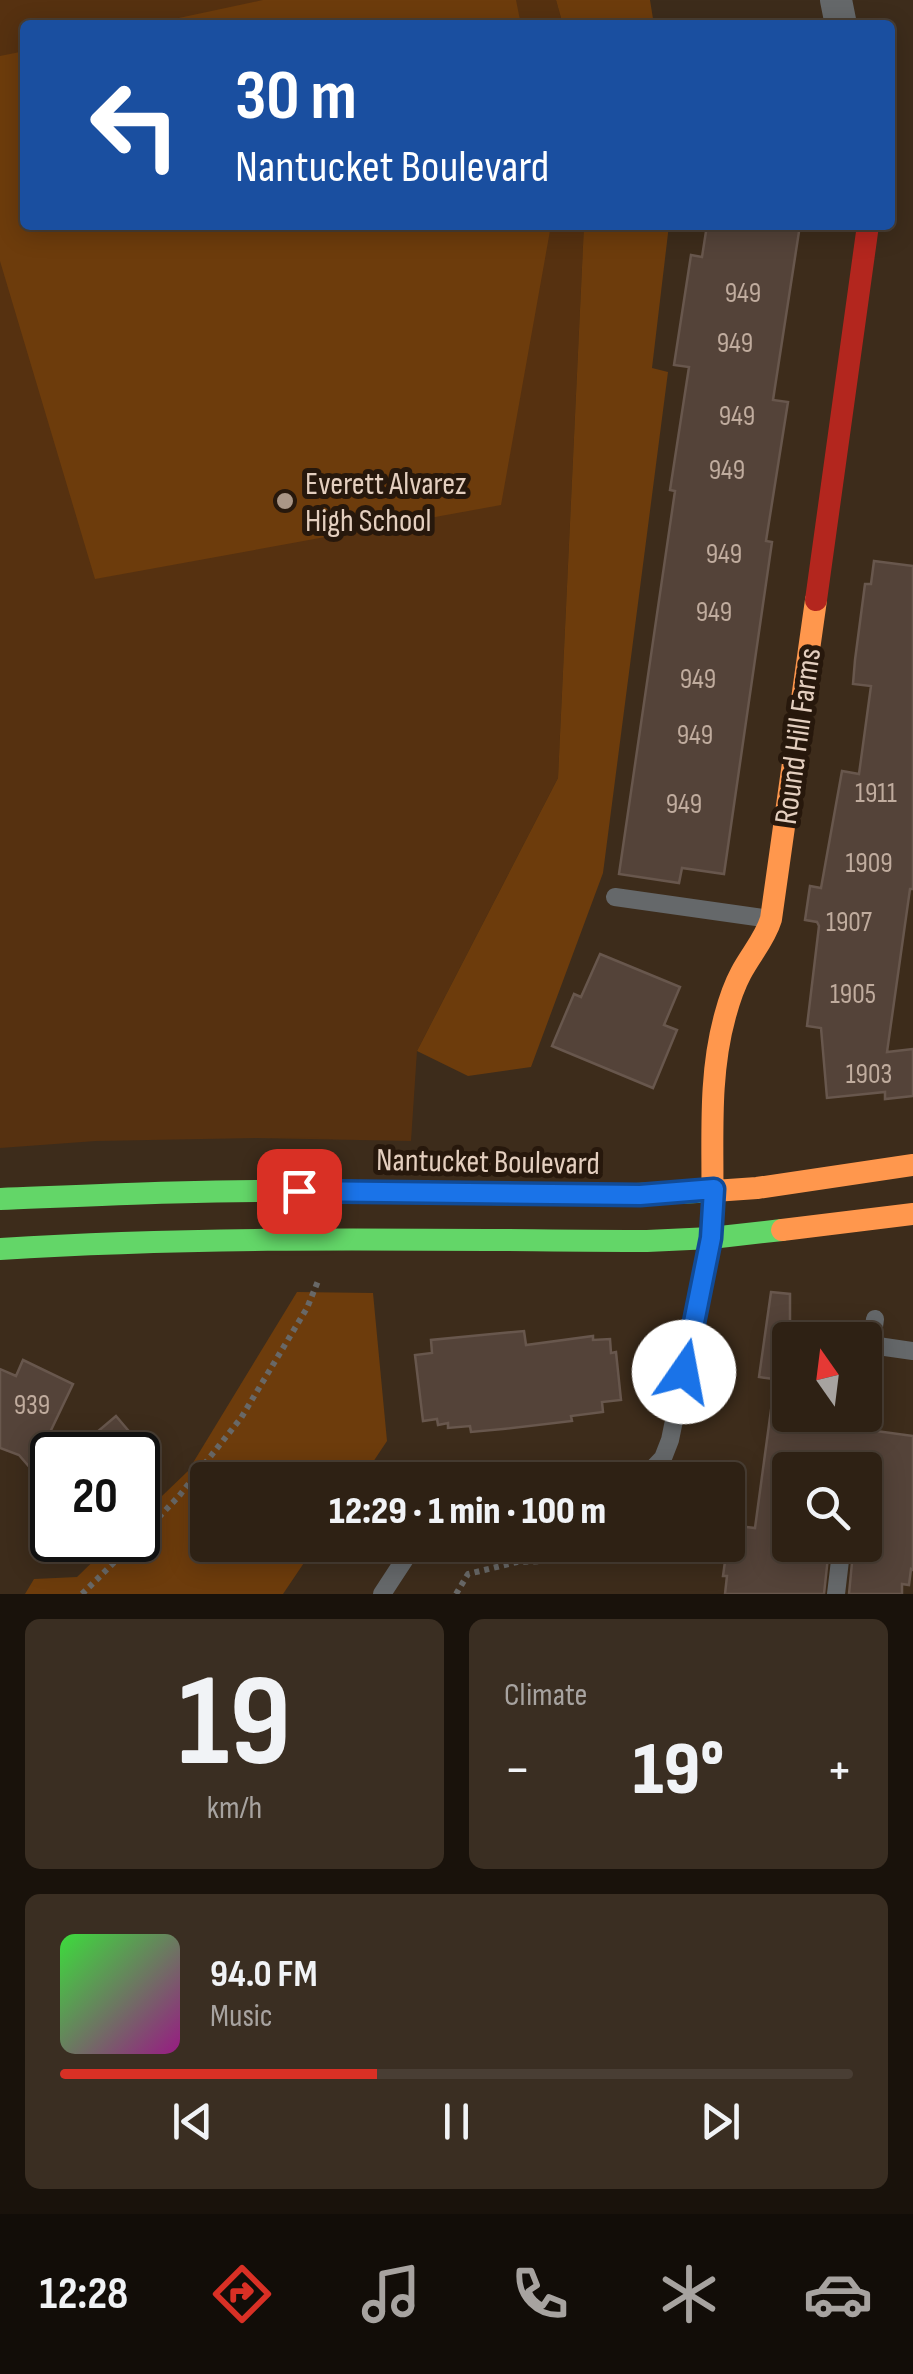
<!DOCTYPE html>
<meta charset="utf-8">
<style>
body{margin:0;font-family:"Sofia Sans Condensed",sans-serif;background:#3a2e22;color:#f1f3f6;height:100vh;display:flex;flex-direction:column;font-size:38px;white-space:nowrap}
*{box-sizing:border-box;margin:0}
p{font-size:32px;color:#a7a3a0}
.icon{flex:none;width:55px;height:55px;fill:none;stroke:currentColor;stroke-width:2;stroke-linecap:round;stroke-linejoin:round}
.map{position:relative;height:1594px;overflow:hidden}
.details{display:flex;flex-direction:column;gap:25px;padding:25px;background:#19120b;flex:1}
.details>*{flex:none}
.banner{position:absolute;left:20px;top:20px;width:875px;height:210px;border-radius:10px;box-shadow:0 5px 25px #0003,0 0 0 2px #493e34;background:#1a4fa0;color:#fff;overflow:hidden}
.needle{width:65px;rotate:346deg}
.fabs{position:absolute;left:772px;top:1322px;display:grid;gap:20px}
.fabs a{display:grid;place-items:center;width:110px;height:110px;border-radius:10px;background:#2e2114;box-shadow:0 5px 25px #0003,0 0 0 2px #493e34;font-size:50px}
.speed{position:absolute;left:30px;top:1432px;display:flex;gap:20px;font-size:50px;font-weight:700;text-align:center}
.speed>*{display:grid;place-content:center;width:130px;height:130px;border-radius:50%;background:#2e2114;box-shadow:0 5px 25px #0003,0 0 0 2px #493e34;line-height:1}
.speed .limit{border:5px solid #111;border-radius:15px;background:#fff;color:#111}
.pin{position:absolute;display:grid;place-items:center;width:85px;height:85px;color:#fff;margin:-42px;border-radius:20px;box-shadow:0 5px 15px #0006}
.me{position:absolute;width:110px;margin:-55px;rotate:12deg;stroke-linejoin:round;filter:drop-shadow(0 0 8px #0008)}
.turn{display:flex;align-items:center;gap:35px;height:210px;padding:0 50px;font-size:45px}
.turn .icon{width:130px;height:130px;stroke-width:2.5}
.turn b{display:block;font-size:70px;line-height:85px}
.big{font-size:75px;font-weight:800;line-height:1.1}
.details .widget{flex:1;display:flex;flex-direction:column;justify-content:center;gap:15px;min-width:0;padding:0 35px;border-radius:15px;background:#3a2e22}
.details .dial{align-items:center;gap:0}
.dial b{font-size:130px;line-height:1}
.song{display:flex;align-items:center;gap:30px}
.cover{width:120px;height:120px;border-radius:15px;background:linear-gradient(135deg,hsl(120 70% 55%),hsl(310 70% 35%))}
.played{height:10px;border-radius:5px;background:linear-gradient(90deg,#d93025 40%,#493e34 40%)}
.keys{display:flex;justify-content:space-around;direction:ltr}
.heat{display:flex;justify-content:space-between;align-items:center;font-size:55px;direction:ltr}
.details .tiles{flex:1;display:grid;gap:25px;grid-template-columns:1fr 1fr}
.widget:last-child{grid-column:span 2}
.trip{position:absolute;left:190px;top:1462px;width:555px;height:100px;border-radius:10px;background:#2e2114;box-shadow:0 5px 25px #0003,0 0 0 2px #493e34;font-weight:800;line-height:100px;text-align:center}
.menu{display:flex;height:160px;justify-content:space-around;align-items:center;background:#120d08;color:#a7a3a0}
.menu .icon{width:70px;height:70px}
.menu .selected{color:#d93025}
.menu b{font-size:45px;color:#f1f3f6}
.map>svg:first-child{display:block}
</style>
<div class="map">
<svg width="913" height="1594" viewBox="0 0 913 1594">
<rect width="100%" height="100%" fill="#3d2c1b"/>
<path fill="#563110" d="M0,0H556L563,25H25V225H584L558,778L417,1051L411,1141L256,1138L96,1141L0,1148Z"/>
<path fill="#6d3c0c" d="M263,0H516L521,25H146Z
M556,0H650L654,25H563Z
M25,51V225H551L501,505L95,579L0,261V56Z
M584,225H669L652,368L668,372L603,873L531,1067L468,1076L417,1051L558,778Z
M297,1292L373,1293L387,1441L361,1480H208V1545H316L283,1594H25L34,1579L77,1577L115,1540H138V1519L188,1471Z"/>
<path fill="#544339" stroke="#68574d" stroke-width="2.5" d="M707,225H800L773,400L788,402L766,541L772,542L724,874L682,868L679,883L619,874L675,491L670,490L689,367L674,365L691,255L702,257Z
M874,561L913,566V889H910L887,1052L913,1049V1096L885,1099V1092L827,1098L821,1028L807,1026L819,926L817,922L805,920L810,886L821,888L842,771L859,774L871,686L853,684L855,660L865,584H871Z
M600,954L680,987L664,1025L677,1030L653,1088L552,1046L574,994L581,997Z
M771,1292L790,1294V1381L759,1377Z
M524,1331L526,1345L593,1336V1340L610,1339L611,1353L616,1352L621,1400L602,1402L603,1412L571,1416L572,1421L503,1429L471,1432L470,1426L448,1428V1423L438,1425L437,1419L423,1421L415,1355L432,1353L431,1340Z
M23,1360L73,1384L32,1470L19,1455L0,1448V1369L16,1376Z
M771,1410L790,1413V1415L834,1419L833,1425L852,1428L861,1432L869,1430L913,1436V1570L911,1569L909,1585L902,1584V1594H849L853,1552L865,1553V1470H832L790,1464V1545L829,1548L824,1594H725L727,1576H723L730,1525L755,1528Z
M116,1416L149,1455H70Z"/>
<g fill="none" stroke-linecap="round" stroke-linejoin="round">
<path stroke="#686867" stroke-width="6" stroke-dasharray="5 5" stroke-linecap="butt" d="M138,1539L179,1496L241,1418L307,1308L318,1281
M82,1594L137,1540
M456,1594L468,1574L517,1562L635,1558L634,1545"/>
<path stroke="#65686a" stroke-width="18" d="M615,897L770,919
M871,1345L913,1351
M865,1395L875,1319
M862,1420L863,1415
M642,1480L663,1458L670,1440L711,1240
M382,1594L414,1545
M836,1594L841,1552"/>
<path stroke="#65686a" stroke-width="32" d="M836,0L841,25"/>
<path stroke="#63d668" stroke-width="22" d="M0,1199C101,1195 203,1190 304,1191C441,1192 578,1199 714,1191
M0,1249C216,1235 431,1240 647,1241L711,1238L782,1230"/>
<path stroke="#ff974d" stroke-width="22" d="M714,1191L757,1188L913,1165
M782,1230L913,1214
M711,1238C716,1164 705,1088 725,1016C729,1001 734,986 741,973C751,954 765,939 771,919L816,600"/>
<path stroke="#b3261e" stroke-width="22" d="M816,600L868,225"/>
</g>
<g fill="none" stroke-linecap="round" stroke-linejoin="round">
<g stroke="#114b97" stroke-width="25">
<path id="route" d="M299,1191L640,1195L714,1189L711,1238L684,1372"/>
</g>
<use href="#route" stroke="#1a73e8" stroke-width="18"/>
</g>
<circle fill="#aa9686" stroke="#27180c" stroke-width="4" cx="285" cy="501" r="10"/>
<g text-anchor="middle" stroke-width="10" stroke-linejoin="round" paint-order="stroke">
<g font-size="28" fill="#c0ac9e">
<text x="743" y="302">949</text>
<text x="735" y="352">949</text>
<text x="737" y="425">949</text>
<text x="727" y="479">949</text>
<text x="724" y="563">949</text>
<text x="714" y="621">949</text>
<text x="698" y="688">949</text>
<text x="695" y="744">949</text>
<text x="876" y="802">1911</text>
<text x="684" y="813">949</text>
<text x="869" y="872">1909</text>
<text x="849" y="931">1907</text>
<text x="853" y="1003">1905</text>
<text x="869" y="1083">1903</text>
<text x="32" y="1414">939</text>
</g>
<g font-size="32" fill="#e4cfbf" stroke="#27180c" text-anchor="start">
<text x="305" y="494">Everett Alvarez<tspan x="305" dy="37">High School</tspan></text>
</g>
<g font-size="32" fill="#e4cfbf" stroke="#27180c">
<text transform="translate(797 736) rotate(-82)" y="11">Round Hill Farms</text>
<text transform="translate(488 1161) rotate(1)" y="11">Nantucket Boulevard</text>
</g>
</g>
</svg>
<div class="fabs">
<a><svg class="needle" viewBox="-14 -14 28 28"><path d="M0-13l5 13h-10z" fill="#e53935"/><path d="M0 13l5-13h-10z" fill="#a7a3a0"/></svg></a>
<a><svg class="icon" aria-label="search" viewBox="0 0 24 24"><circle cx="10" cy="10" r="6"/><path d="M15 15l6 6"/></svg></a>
</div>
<div class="speed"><div class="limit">20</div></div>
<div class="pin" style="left:299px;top:1191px;background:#d93025"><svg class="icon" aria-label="arrive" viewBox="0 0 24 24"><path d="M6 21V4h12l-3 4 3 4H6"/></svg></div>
<svg class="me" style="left:684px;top:1372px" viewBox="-20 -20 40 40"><circle r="19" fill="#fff"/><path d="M0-13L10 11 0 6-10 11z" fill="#1a73e8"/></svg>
<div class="trip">12:29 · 1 min · 100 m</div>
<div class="banner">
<div class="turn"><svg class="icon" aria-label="left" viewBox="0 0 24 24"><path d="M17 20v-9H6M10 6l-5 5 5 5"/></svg><div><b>30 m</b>Nantucket Boulevard</div></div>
</div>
</div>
<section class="details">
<div class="tiles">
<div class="widget dial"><b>19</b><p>km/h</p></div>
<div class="widget"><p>Climate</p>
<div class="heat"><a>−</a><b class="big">19°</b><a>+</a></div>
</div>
<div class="widget">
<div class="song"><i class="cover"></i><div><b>94.0 FM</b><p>Music</p></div></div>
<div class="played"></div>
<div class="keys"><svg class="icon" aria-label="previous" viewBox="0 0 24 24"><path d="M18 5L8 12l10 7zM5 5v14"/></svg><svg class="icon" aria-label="pause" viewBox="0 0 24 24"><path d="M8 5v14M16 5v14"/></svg><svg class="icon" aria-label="next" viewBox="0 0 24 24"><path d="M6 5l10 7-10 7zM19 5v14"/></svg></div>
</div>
</div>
</section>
<nav class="menu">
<b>12:28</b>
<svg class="icon selected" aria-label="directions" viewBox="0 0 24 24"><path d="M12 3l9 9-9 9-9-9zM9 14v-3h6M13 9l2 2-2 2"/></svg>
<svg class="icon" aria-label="music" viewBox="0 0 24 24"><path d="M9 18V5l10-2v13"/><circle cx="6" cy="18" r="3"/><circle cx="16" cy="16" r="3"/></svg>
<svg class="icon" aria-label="phone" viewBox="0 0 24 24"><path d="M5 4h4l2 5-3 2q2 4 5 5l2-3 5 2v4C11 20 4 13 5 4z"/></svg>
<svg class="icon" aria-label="climate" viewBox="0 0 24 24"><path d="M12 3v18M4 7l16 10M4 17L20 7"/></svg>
<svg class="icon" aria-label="car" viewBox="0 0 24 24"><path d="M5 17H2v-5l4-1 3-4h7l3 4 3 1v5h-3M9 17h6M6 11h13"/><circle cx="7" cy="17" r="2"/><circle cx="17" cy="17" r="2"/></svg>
</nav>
